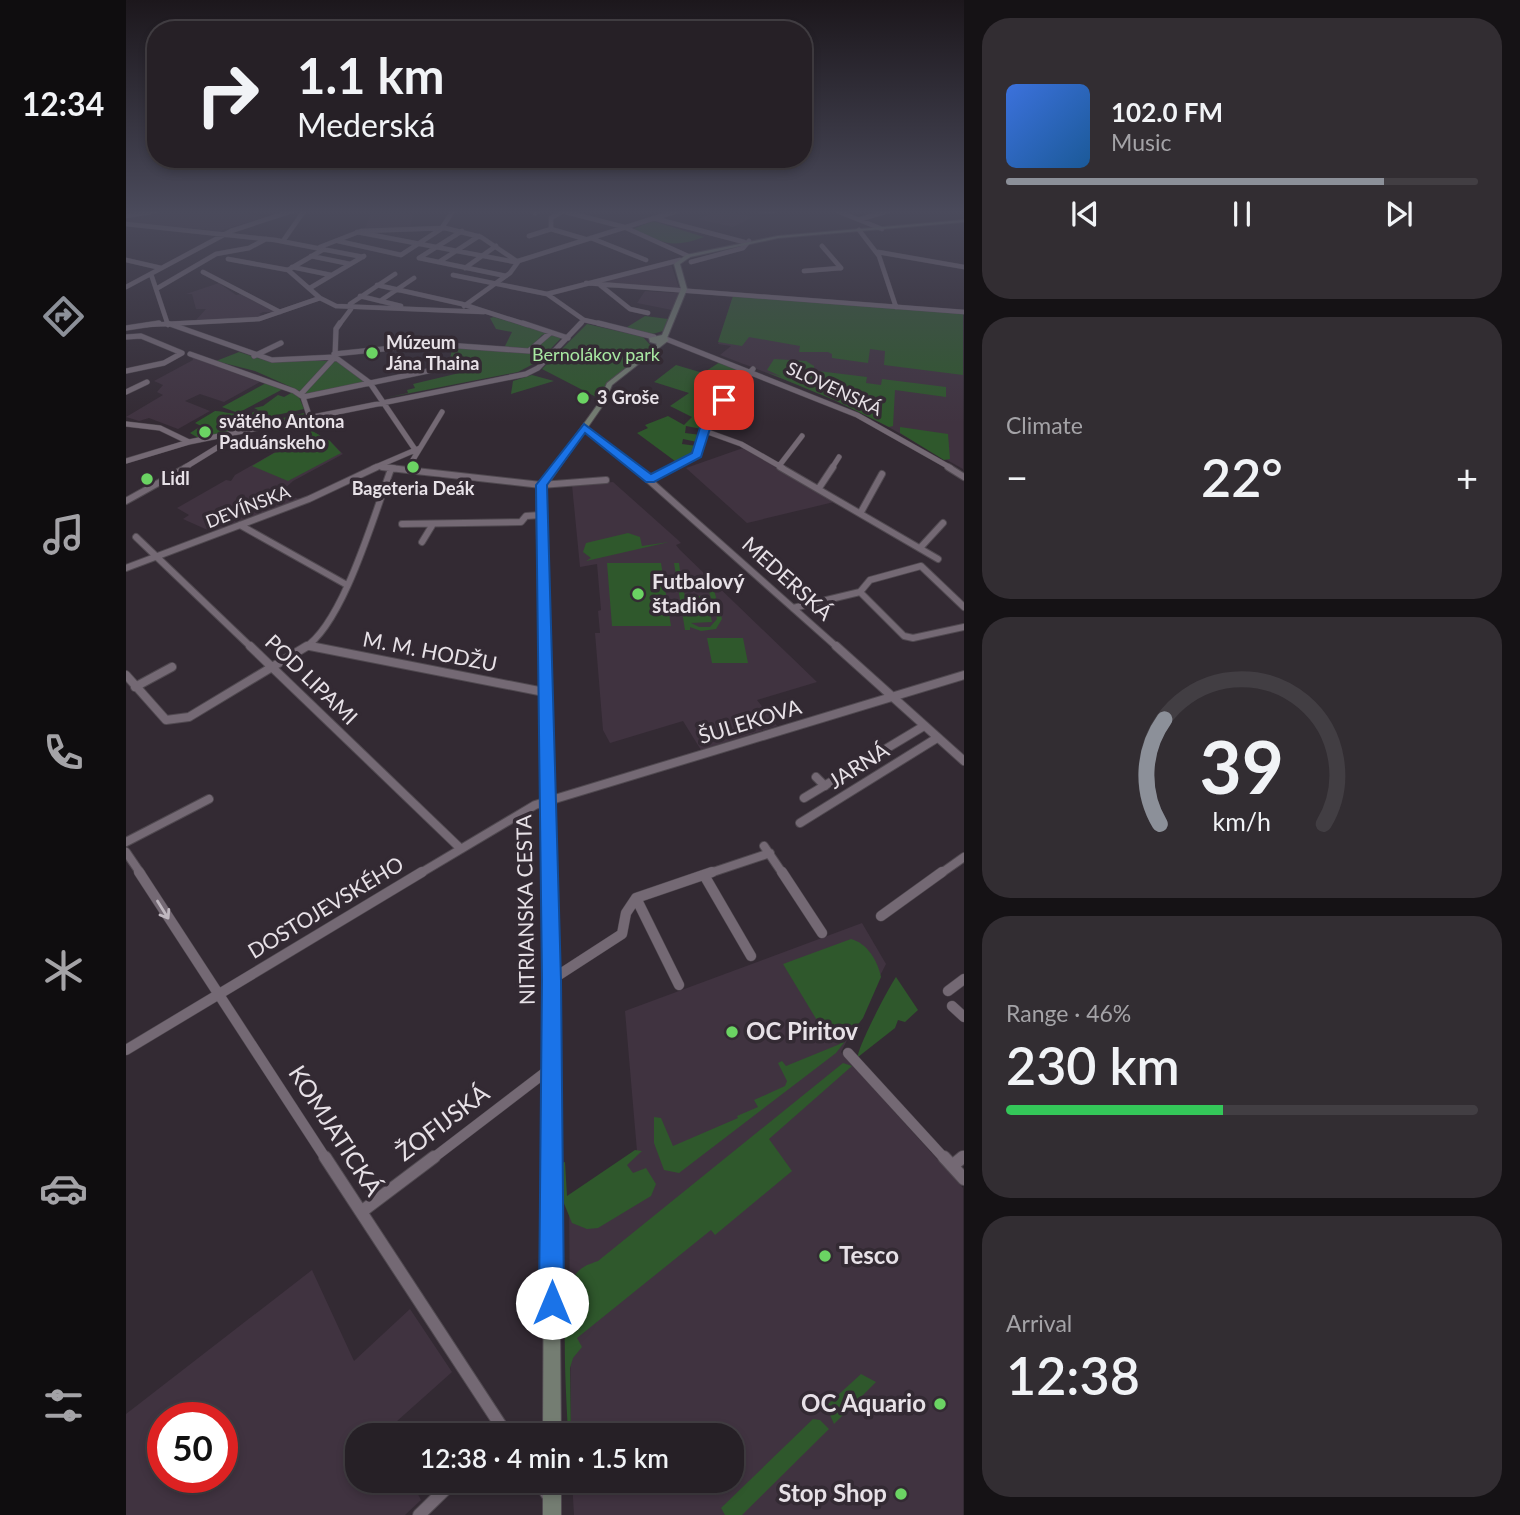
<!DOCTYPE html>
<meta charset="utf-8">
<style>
body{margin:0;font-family:Lato,sans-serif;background:#322d32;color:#f1f3f6;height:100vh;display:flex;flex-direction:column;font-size:26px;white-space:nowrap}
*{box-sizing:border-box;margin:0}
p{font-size:23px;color:#a4a3a7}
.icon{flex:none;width:38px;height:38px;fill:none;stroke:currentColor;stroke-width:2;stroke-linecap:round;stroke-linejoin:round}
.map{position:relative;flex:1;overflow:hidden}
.side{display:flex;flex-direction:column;gap:18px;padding:18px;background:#151215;width:556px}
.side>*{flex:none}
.top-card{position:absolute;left:21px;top:21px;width:665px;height:147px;border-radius:28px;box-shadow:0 4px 10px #0003,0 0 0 2px #423e43;background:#262026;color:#f1f3f6;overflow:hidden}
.speed{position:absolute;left:21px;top:1402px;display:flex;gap:14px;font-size:35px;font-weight:700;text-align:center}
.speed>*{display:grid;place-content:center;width:91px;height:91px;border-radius:50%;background:#262026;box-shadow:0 4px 10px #0003,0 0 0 2px #423e43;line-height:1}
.speed .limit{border:10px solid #d22;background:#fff;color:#111}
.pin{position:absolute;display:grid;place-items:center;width:60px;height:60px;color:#fff;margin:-30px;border-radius:14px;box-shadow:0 4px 10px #0006}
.me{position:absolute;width:77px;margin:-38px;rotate:0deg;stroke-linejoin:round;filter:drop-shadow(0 0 5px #0008)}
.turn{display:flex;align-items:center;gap:24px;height:147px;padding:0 35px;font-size:32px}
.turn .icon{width:91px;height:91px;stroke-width:2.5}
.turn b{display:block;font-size:49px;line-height:60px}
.big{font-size:52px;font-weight:600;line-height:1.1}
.side .tile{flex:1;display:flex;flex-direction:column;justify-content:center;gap:10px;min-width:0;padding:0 24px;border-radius:28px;background:#322d32}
.side .dial{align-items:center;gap:0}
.dial svg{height:182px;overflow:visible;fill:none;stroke:#423e43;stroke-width:7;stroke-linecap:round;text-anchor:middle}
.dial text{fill:#f1f3f6;stroke:none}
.song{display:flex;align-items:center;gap:21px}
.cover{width:84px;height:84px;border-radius:10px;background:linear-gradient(135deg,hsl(220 70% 55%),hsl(210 70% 35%))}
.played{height:7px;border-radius:4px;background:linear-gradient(90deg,#8c9099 80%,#423e43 80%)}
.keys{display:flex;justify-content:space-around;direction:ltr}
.heat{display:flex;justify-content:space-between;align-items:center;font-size:38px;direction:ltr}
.charge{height:10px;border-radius:5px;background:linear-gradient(90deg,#34c759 46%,#423e43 0)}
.trip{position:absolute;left:219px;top:1423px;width:399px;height:70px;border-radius:28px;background:#262026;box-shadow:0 4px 10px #0003,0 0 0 2px #423e43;font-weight:600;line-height:70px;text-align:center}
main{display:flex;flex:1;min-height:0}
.tabs{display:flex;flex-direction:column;width:126px;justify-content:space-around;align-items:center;background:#0f0d0f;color:#a4a3a7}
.tabs .icon{width:49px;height:49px}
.tabs .current{color:#8c9099}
.tabs b{font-size:32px;color:#f1f3f6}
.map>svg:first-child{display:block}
</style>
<main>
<nav class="tabs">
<b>12:34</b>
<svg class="icon current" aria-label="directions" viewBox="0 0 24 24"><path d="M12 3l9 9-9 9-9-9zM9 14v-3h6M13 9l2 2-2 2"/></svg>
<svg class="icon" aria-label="music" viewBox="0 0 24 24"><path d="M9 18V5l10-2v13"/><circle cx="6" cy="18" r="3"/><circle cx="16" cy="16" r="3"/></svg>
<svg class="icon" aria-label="phone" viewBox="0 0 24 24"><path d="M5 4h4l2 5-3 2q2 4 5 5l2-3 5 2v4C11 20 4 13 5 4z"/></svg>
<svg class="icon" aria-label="climate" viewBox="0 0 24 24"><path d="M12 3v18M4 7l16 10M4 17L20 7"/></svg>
<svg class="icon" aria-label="car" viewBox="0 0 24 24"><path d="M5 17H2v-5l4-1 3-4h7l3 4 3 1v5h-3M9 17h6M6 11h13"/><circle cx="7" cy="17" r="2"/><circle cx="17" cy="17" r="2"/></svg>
<svg class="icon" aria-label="filters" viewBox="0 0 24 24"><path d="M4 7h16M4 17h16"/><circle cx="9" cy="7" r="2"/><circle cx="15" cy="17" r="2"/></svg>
</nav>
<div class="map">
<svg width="838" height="1515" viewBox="0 0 838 1515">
<rect width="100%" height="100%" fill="#332a33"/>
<path fill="#403340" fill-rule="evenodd" d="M42,211H107L139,217L93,231L0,222L3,217Z
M246,211H279L278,214H287L284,228H239Z
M595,211H600L627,217L607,227L571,219Z
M545,264L553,288L476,283V280Z
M93,283L110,295L115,294L150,312H137L133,314L138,316L133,318L70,320L80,309H70L66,294H60Z
M519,291L552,293L553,294L546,310L511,303Z
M606,299L837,316V469L720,403L594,355L605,346L592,344Z
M66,357L134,382L98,402L74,394L59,401L84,411L52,429L23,418L13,421L0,417L37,395L31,392L37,385L28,381L67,360Z
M186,431L204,441L217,454L167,481L154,493L174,499L86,532L57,519L63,515L51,508L100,480L105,481L109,475Z
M617,448L712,501L621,523L560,468Z
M487,482L552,540L555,543L550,545L554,550L691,682L631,700L651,726L575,750L557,721L484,743L477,730L469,633H474L472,611L475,610L471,564L454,567L446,485Z
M736,923L760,964L715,1052L837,1188V1515H448L446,1481L606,1480V1435H445L443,1199L511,1151L499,1011Z
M186,1270L228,1361L284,1309L326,1372L261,1430L263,1435H231V1480L285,1481L295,1500L279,1515H0V1414ZM37,1418H96V1477H37Z"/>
<path fill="#2f582c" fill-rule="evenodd" d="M527,221L578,237C545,249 538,243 507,229Z
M607,296L837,313V375L758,365L759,351L744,349L742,363L706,358V354L702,352H673L674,346L623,337L616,346L592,342Z
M519,316L542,319L537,331L523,335L498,329Z
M368,317L421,333L416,335L403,349L378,348L386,332L370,329L364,318Z
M461,324L517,337L526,347L481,383L472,398L416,369Z
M423,334L435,338L413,361L392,372L259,398L282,393L281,390L289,388L287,384L346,370L339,359L324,358L327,346L408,353Z
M113,352L141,361H203L174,391L129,371L90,361Z
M209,357L244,383L185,395L178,392Z
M648,359L680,361L688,366L689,379L665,377L690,380L692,371L741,377L740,383L755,385L756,379L820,387V397L769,390L767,426L763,427L708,400L640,372L656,377L641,370Z
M594,362L622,370L614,381L600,378L598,384L611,385L604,390L591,387L589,392L601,394L592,402L579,400L578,406L589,407L576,429L560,426L559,433L575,435L571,442L557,439L556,444L571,446L564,458L553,464L511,433L522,428L519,425L542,416L558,425L566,417L544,406L563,393L528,382L550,365L577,373Z
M406,375L428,381L385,394L387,381Z
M142,382L157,389L112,413L96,407Z
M167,392L173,397L178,409L146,416L144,421L178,413L177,418L74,439L64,433L75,426L69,423L89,411C106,412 116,419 132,410L128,408L137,406L152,395L158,397Z
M774,427L822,434L824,459L818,460L774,433Z
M186,431L204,441L215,453L162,481L126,466Z
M502,533L514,537L516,546L543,542L460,561L465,558L457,552L460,543Z
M481,563H535L545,626H486Z
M548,563H553L556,586L573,582L588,590L596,619L590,629L575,631L564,627V630H559ZM569,585L582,588L591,619L584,627H573L565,623L586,622L581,596H559L562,618L558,591Z
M581,638H617L622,663H586Z
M725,939C741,943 752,961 755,977L737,1018L710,1053L553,1173L538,1170L528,1143V1117L535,1118L547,1146L612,1118L611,1116L632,1107L628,1100L659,1086L661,1081L652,1063L656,1061L660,1066L714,1044L703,1024L695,1027L657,964Z
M770,977L792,1010L779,1022L772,1020L769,1028L732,1057C731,1048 763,987 770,977Z
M717,1063L726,1066L643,1139L666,1171L589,1235L585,1230L451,1338L456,1347L447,1358L444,1368L445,1435H442C441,1401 433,1306 447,1279C453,1267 461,1265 472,1261Z
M509,1150L516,1151L501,1165L507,1173L520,1168L530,1184L525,1196L472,1228L461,1229L446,1223L437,1201L435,1163L439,1162L441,1196Z
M735,1374L750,1382L708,1424L700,1406Z
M687,1419L694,1420L703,1429L616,1515H599L595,1508Z"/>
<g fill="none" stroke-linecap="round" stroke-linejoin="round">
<g stroke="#504950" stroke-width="5">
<path id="street-far5" d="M436,211L498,227L562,256
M437,211L425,218V229L459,239
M636,211H648
M711,211L756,229
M409,213L412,211
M0,216L31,211
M527,218L618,242
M735,219L762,211
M0,224L149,240L237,257
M733,230L753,256L770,307
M231,232L389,262L551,211
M403,236L425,229
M465,238L520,260
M157,241L178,211
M212,241L275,255L315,229L327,211
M696,246L715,268
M194,247L235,231L319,228L355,237L392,262
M752,252L838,267
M185,256L224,264
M293,258L380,276
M293,258L336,231
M102,259L162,270
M0,260L35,268
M313,262L353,236
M565,262L617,248L623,241
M166,267L205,275
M339,268L370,246
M162,270L194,298L210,306L358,312
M162,270L198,249
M678,271L715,268
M77,272L154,312
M25,274L42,325
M327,275L421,294L458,320L480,325
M460,283L838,312
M251,285L336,304L402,325
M474,285L504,309L522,313
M0,287L105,231L166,211
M184,288L238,256
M30,289L90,254L123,248L140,239
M421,294L554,260
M234,296L275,306
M254,301L288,278
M338,306L384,273L392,262
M20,325L133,319L194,298
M213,325L225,309L224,304L269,274
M453,325L458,320"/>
</g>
<g stroke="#504950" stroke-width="6">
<path id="street-far4" d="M41,323L146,360L209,357
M397,323L442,338
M472,323L528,337
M0,328L33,323
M0,337L15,336L56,353L38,363L0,371
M540,339L731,415L825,468
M64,354L168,391L177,397L184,418
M208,354L306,344L403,351L424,333
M128,356L155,343
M209,357L244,383L288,448
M209,357L210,329L214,323
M0,392L21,382
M174,395L209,357
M177,397L321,367
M0,424L34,428L63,442
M458,427L510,468
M579,431L615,444L657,468
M0,461L63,442L400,374L412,368L455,323
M653,466L676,436
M58,468L97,444L95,436
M247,468L252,466
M269,468L252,466L294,448
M282,468L316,412
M546,468L569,457L583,415L627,369
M706,468L713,457"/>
</g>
<g stroke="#504950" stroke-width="8">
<path id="street-far3" d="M256,467L281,470L283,467
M508,467L712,648
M654,467L812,559
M822,467L838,477
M281,470L415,485L480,480
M524,479L549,467
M693,488L707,467
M0,501L61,467
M735,512L756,474
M276,524L395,522L400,516L415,515
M114,525L221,585
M10,537L126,648
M296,542L307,524
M794,548L817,523
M0,568L183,499L251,467
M734,592L778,636L787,638L838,627
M667,608L734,592L744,580L795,566L838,607
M182,646L193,648
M178,648C217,625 249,512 265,469"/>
</g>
<g stroke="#504950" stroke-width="10">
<path id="street-far2" d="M124,646L335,849
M184,646L418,692
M710,646L838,761
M0,675L40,720L63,717L181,646
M9,687L46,667
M690,777L699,786
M678,798L798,726
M674,823L811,738
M0,842L83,799
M638,846L657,874
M0,852L15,874
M293,874L409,805L838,675
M581,874L644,853
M814,874L838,857"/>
</g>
<g stroke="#504950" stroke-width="11">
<path id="street-far1" d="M13,872L200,1159
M656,872L696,933
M578,875L625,956
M510,898L553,985
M755,916L816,872
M425,980L496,934L500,913L510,898L586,872
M822,991L838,979
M826,1006L838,1017
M0,1050L296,872
M722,1053L819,1159
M306,1159L425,1068
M835,1159L838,1156"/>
</g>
<g stroke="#504950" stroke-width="14">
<path id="street" d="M199,1157L381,1435
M818,1157L838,1179
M826,1166L837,1157
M235,1212L308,1157
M412,1480L423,1497
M293,1515L329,1480"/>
</g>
<g stroke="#504950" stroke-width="2">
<path id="secondary" d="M838,220V222L652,238L564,257L554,264L561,289L541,338L543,340L486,385L478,404L418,490L431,980L435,1435H417L419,980L410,490L472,404L481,383L531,344L524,342L523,338L536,335L555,289L548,264L560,255L652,236Z
M417,1480H435V1515H417Z"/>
</g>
<use href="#street-far5" stroke="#746974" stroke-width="4.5"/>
<use href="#street-far4" stroke="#746974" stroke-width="5"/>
<use href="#street-far3" stroke="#746974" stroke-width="6"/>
<use href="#street-far2" stroke="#746974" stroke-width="8"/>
<use href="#street-far1" stroke="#746974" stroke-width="10"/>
<use href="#street" stroke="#746974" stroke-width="12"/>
<use href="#secondary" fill="#747d72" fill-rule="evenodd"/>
</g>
<defs><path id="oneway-shaft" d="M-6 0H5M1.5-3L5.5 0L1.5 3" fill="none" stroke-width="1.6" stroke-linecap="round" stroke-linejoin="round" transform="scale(1.75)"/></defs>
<use stroke="#bfb7bf" href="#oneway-shaft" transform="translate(37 910) rotate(58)"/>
<linearGradient id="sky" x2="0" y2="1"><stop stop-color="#1c171c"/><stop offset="0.5" stop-color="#4a4a5b"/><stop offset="1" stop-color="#4a4a5b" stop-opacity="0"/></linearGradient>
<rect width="838" height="423" fill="url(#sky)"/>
<path fill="#1a73e8" stroke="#114b97" stroke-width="2" d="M598,397L603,400L588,416L575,457L528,482H520L459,433L421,485L435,980L438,1303L434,1312L426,1316L417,1312L413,1303L416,980L410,485L458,424L525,474L566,453L578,415Z"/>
<g fill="#6bd363" stroke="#332a33" stroke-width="2.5">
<circle cx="246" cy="353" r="7"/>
<circle cx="457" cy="398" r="7"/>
<circle cx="79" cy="432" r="7"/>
<circle cx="287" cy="467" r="7"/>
<circle cx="21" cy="479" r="7"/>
<circle cx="512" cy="594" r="7"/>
<circle cx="606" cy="1032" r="7"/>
<circle cx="699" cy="1256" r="7"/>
<circle cx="814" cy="1404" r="7"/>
<circle cx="775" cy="1494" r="7"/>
</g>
<g text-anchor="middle" stroke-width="7" stroke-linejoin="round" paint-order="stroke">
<g font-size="18" font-weight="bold" fill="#e7e1e7" stroke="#332a33" text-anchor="start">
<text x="260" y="349">Múzeum<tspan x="260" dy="21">Jána Thaina</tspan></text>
<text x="471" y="404">3 Groše</text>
<text x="93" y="428">svätého Antona<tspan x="93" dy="21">Paduánskeho</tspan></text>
<text x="35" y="485">Lidl</text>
<text x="287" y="495" text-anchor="middle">Bageteria Deák</text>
</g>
<g font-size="18" fill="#a8e8a2" stroke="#332a33">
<text x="470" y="361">Bernolákov park</text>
</g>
<g font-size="18" fill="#e7e1e7" stroke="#332a33">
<text transform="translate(708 389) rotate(25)" y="6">SLOVENSKÁ</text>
<text transform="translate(122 507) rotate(-21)" y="6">DEVÍNSKA</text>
</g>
<g font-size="21" fill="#e7e1e7" stroke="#332a33">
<text transform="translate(661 579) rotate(42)" y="7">MEDERSKÁ</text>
<text transform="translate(304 652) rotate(11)" y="7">M. M. HODŽU</text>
<text transform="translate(185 680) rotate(44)" y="7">POD LIPAMI</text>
<text transform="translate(624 722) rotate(-17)" y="7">ŠULEKOVA</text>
<text transform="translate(733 766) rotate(-32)" y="7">JARNÁ</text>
<text transform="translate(200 908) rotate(-31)" y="7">DOSTOJEVSKÉHO</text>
<text transform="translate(400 910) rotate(-91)" y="7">NITRIANSKA CESTA</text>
</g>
<g font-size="21" font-weight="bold" fill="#e7e1e7" stroke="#332a33" text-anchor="start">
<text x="526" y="589">Futbalový<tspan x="526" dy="24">štadión</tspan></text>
</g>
<g font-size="24" font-weight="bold" fill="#e7e1e7" stroke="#332a33" text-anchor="start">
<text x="620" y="1040">OC Piritov</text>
<text x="713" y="1264">Tesco</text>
<text x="800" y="1412" text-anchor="end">OC Aquario</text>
<text x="761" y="1502" text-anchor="end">Stop Shop</text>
</g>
<g font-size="24" fill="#e7e1e7" stroke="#332a33">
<text transform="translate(317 1123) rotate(-37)" y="8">ŽOFIJSKÁ</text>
<text transform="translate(209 1131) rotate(57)" y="8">KOMJATICKÁ</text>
</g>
</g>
</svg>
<div class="speed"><div class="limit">50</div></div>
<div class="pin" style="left:598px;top:400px;background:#d93025"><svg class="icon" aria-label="arrive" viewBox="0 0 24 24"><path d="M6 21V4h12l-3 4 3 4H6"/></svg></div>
<svg class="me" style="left:426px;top:1303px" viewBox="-20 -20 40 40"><circle r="19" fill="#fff"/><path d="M0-13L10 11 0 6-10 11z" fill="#1a73e8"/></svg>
<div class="trip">12:38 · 4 min · 1.5 km</div>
<div class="top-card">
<div class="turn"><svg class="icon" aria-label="right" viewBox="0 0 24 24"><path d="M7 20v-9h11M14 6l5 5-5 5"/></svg><div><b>1.1 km</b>Mederská</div></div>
</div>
</div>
<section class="side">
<div class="tile">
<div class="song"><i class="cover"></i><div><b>102.0 FM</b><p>Music</p></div></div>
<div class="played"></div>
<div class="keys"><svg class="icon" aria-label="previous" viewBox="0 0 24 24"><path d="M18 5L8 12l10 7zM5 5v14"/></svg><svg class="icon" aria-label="pause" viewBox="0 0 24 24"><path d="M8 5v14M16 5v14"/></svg><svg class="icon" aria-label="next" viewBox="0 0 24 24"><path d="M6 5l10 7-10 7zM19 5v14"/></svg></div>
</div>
<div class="tile"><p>Climate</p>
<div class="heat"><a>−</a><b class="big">22°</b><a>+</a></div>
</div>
<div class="tile dial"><svg viewBox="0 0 100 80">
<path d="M14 69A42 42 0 1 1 86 69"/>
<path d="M14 69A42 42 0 0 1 16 23" stroke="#8c9099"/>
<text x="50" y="56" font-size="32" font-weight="700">39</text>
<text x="50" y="72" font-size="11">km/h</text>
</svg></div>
<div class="tile"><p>Range · 46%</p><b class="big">230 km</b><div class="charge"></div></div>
<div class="tile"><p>Arrival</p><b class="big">12:38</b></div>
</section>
</main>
